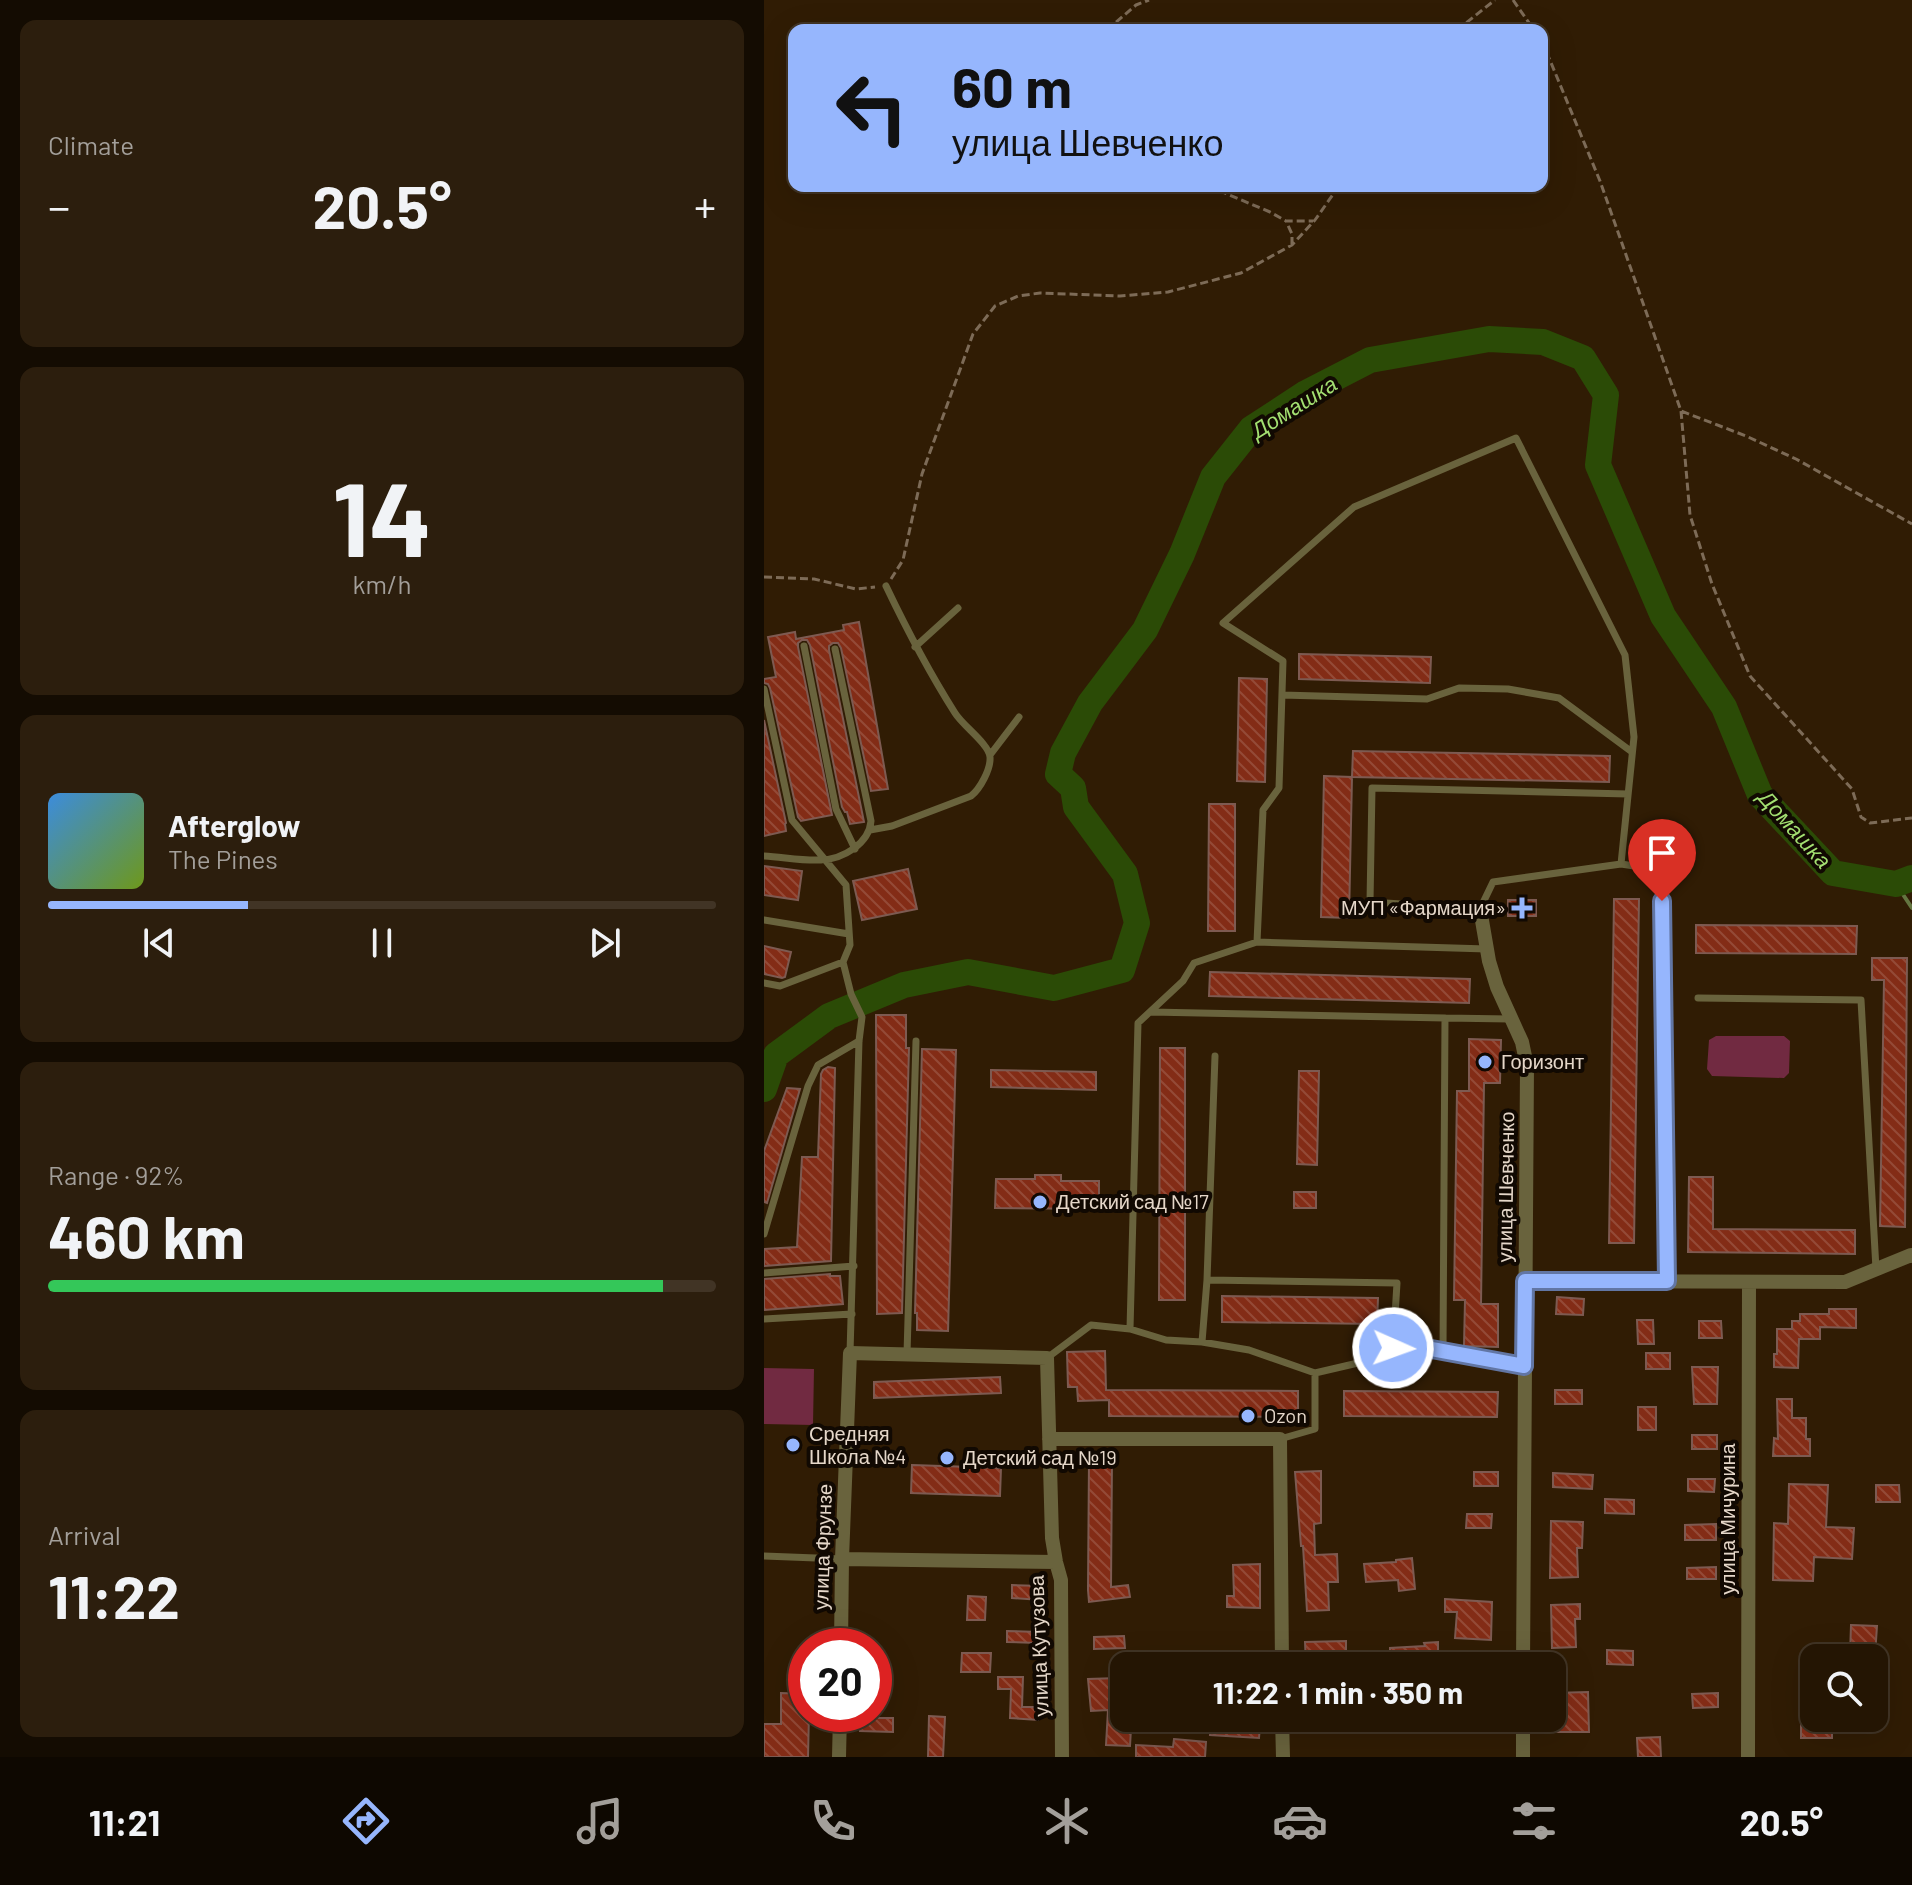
<!DOCTYPE html>
<meta charset="utf-8">
<style>
body{margin:0;font-family:Barlow,sans-serif;background:#2c1e0d;color:#f1f3f6;height:100vh;display:flex;flex-direction:column;font-size:30px;white-space:nowrap}
*{box-sizing:border-box;margin:0}
p{font-size:26px;color:#a39f9a}
.icon{flex:none;width:44px;height:44px;fill:none;stroke:currentColor;stroke-width:2;stroke-linecap:round;stroke-linejoin:round}
.map{position:relative;flex:1;overflow:hidden}
.side{display:flex;flex-direction:column;gap:20px;padding:20px;background:#140c02;width:764px}
.side>*{flex:none}
.banner{position:absolute;left:24px;top:24px;width:760px;height:168px;border-radius:16px;box-shadow:0 8px 32px #0002,0 0 0 2px #413425;background:#96b6fd;color:#111;overflow:hidden}
.buttons{position:absolute;left:1036px;top:1644px;display:grid;gap:16px}
.buttons a{display:grid;place-items:center;width:88px;height:88px;border-radius:16px;background:#241503;box-shadow:0 8px 32px #0002,0 0 0 2px #413425;font-size:40px}
.speed{position:absolute;left:24px;top:1628px;display:flex;gap:16px;font-size:40px;font-weight:700;text-align:center}
.speed>*{display:grid;place-content:center;width:104px;height:104px;border-radius:50%;background:#241503;box-shadow:0 8px 32px #0002,0 0 0 2px #413425;line-height:1}
.speed .limit{border:12px solid #d22;background:#fff;color:#111}
.pin{position:absolute;display:grid;place-items:center;width:68px;height:68px;color:#fff;margin:-82px -34px;border-radius:50% 50% 50% 0;rotate:-45deg;box-shadow:0 0 8px #0007}
.pin .icon{rotate:45deg}
.me{position:absolute;width:88px;margin:-44px;rotate:92deg;stroke-linejoin:round;filter:drop-shadow(0 0 6px #0008)}
.turn{display:flex;align-items:center;gap:28px;height:168px;padding:0 32px;font-size:36px}
.turn .icon{width:104px;height:104px;stroke-width:2.5}
.turn b{display:block;font-size:56px;line-height:68px}
.big{font-size:60px;font-weight:700;line-height:1.1}
.side .widget{flex:1;display:flex;flex-direction:column;justify-content:center;gap:12px;min-width:0;padding:0 28px;border-radius:16px;background:#2c1e0d}
.side .dial{align-items:center;gap:0}
.dial b{font-size:104px;line-height:1}
.song{display:flex;align-items:center;gap:24px}
.cover{width:96px;height:96px;border-radius:12px;background:linear-gradient(135deg,hsl(210 70% 55%),hsl(80 70% 35%))}
.played{height:8px;border-radius:4px;background:linear-gradient(90deg,#96b6fd 30%,#413425 30%)}
.keys{display:flex;justify-content:space-around;direction:ltr}
.heat{display:flex;justify-content:space-between;align-items:center;font-size:44px;direction:ltr}
.charge{height:12px;border-radius:6px;background:linear-gradient(90deg,#34c759 92%,#413425 0)}
.trip{position:absolute;left:346px;top:1652px;width:456px;height:80px;border-radius:16px;background:#241503;box-shadow:0 8px 32px #0002,0 0 0 2px #413425;font-weight:700;line-height:80px;text-align:center}
.dock{display:flex;height:128px;justify-content:space-around;align-items:center;background:#0e0801;color:#a39f9a}
.dock .icon{width:56px;height:56px}
.dock .on{color:#96b6fd}
.dock b{font-size:36px;color:#f1f3f6}
main{display:flex;flex:1;min-height:0}
.map>svg:first-child{display:block}
</style>
<main>
<section class="side">
<div class="widget"><p>Climate</p>
<div class="heat"><a>−</a><b class="big">20.5°</b><a>+</a></div>
</div>
<div class="widget dial"><b>14</b><p>km/h</p></div>
<div class="widget">
<div class="song"><i class="cover"></i><div><b>Afterglow</b><p>The Pines</p></div></div>
<div class="played"></div>
<div class="keys"><svg class="icon" aria-label="previous" viewBox="0 0 24 24"><path d="M18 5L8 12l10 7zM5 5v14"/></svg><svg class="icon" aria-label="pause" viewBox="0 0 24 24"><path d="M8 5v14M16 5v14"/></svg><svg class="icon" aria-label="next" viewBox="0 0 24 24"><path d="M6 5l10 7-10 7zM19 5v14"/></svg></div>
</div>
<div class="widget"><p>Range · 92%</p><b class="big">460 km</b><div class="charge"></div></div>
<div class="widget"><p>Arrival</p><b class="big">11:22</b></div>
</section>
<div class="map">
<svg width="1148" height="1757" viewBox="0 0 1148 1757">
<defs>
<pattern id="building-back-hatch" width="6" height="6" patternUnits="userSpaceOnUse" patternTransform="scale(2)"><rect width="6" height="6" fill="#832c16"/><path d="M-1 5l2 2M0 0l6 6M5-1l2 2" fill="none" stroke="#944a37"/></pattern>
</defs>
<rect width="100%" height="100%" fill="#301c04"/>
<path fill="#712a41" d="M952,1036H1020L1026,1041L1025,1073L1020,1078L948,1076L943,1069L945,1040Z
M0,1368L50,1369L49,1425L0,1424Z"/>
<g fill="none" stroke-linecap="round" stroke-linejoin="round">
<path stroke="#637540" stroke-width="4" d="M1132,884L1148,908"/>
<path stroke="#2b4b06" stroke-width="26" d="M0,1089L12,1055L65,1016L140,985L204,972L290,988L358,970L373,923L361,874L312,807L309,788L294,774L299,753L326,703L381,630L418,554L449,477L487,429L542,393L606,360L725,339L779,342L819,358L842,395L834,465L899,616L960,707L996,795L1069,873L1132,884L1148,878"/>
</g>
<path fill="url(#building-back-hatch)" stroke="#7d5a51" stroke-width="2" d="M95,622L124,789L107,791L77,648L74,643H69L65,646V650L100,822L86,824L83,812H81L78,807L46,645L43,640H38L34,643V647L68,815L37,821L34,817L6,688L4,684L0,683V679L12,677L4,637L31,632L32,639L80,630L79,625Z
M535,654L667,657L666,683L535,679Z
M475,678L503,679L501,782L473,781Z
M0,720L22,823L21,824L22,831L0,836Z
M589,751L846,756L845,782L588,777Z
M560,776L588,777L585,918L557,917Z
M445,804H471V931H444Z
M0,866L38,871L34,900L0,895Z
M144,869L153,909L98,920L89,881Z
M850,899H875L870,1243H845Z
M744,900H772V916H744Z
M932,925L1093,926L1092,954L932,953Z
M0,946L27,952L21,977L18,978L0,974Z
M1108,958H1143L1141,1227L1116,1226L1120,980H1108Z
M446,972L706,979L705,1003L445,996Z
M112,1015H142V1048H145L138,1313L113,1314Z
M705,1039L737,1040L736,1083H720L717,1304H734V1347L700,1346L701,1300H690L693,1091H705Z
M396,1048H421V1300H395Z
M158,1049L192,1050L184,1331L153,1330V1313H151Z
M64,1067L71,1068L67,1261L0,1266V1249L33,1247L38,1157H54L57,1074L59,1070Z
M227,1070L332,1072V1090L227,1087Z
M535,1071H555L553,1165L533,1164Z
M23,1088L36,1089L3,1203L0,1202V1151Z
M271,1175H297V1181H335V1209L231,1208L232,1179H271Z
M925,1177H949V1229L1091,1230V1254L924,1252Z
M530,1192H552V1208H530Z
M66,1274V1276H76L79,1304L0,1310V1279Z
M458,1296L614,1298L613,1324L458,1322Z
M793,1297L820,1299L819,1315L792,1314Z
M1065,1309H1092V1328L1056,1327V1339H1035L1034,1368L1010,1367V1354H1013V1329H1028V1321H1036V1314H1065Z
M873,1320H889L890,1344H874Z
M935,1321H957L958,1338H935Z
M341,1351L342,1390L534,1391V1417L345,1416V1400L314,1401L313,1387H304L303,1352Z
M882,1353H906V1369H882Z
M928,1367H954L953,1404H930Z
M236,1377L237,1393L110,1398V1382Z
M791,1390H818V1404H791Z
M580,1391L734,1392L733,1417L580,1416Z
M1013,1399H1028V1418H1042V1439H1046V1456H1009L1010,1438L1014,1439Z
M874,1407H892V1430H874Z
M928,1435H953V1449H928Z
M348,1459L347,1587L364,1585L366,1597L325,1602L324,1590L325,1460Z
M148,1465L237,1468L236,1496L147,1493Z
M557,1471V1523L550,1524L551,1555L573,1554L574,1582H564L565,1610L543,1611L539,1546H537L531,1472Z
M710,1472H734V1486H710Z
M789,1473L829,1475L828,1489L789,1487Z
M924,1479H951L950,1492L924,1491Z
M1025,1484L1064,1485L1062,1527L1090,1528L1088,1559L1050,1557L1049,1581L1009,1580L1010,1523L1024,1524Z
M1112,1485H1135L1136,1502H1112Z
M841,1499L870,1500V1514L841,1513Z
M703,1514H728L727,1528H702Z
M787,1521L819,1522L818,1548H813L814,1577L786,1578Z
M952,1524V1540H921V1525Z
M648,1558L651,1589L635,1591L634,1580L602,1582L600,1564L632,1562V1560Z
M496,1564V1608L463,1607V1596H470L469,1565Z
M952,1567V1579H923V1568Z
M248,1585L278,1586L277,1600L248,1598Z
M204,1596L222,1597L221,1620H203Z
M681,1599L728,1602L727,1640L691,1638L693,1612H681Z
M816,1604V1619H811L812,1647L788,1648L787,1605Z
M1087,1625L1113,1626L1111,1656L1086,1655Z
M243,1631L274,1632L273,1643L243,1642Z
M360,1636L361,1648L330,1649V1637Z
M582,1641V1653H578L579,1666H542L541,1642Z
M674,1642V1657H654L655,1666H641L640,1658H626V1648L661,1646L660,1643Z
M843,1650L869,1651V1665L843,1664Z
M198,1653H227L226,1672H197Z
M234,1677H259L258,1707H274V1720L246,1718L247,1689H234Z
M354,1678L355,1691H353L355,1728L367,1729L366,1746L342,1745L344,1710L327,1711L324,1679Z
M824,1692L825,1732H787L788,1693Z
M17,1693L42,1694V1714H45L44,1757H0V1724H17Z
M954,1693V1707L929,1708L928,1694Z
M165,1716L181,1717L179,1757H164Z
M97,1718H129V1732L96,1731Z
M1037,1719H1068V1738H1037Z
M447,1722L496,1726L495,1738L446,1735Z
M896,1737L897,1757H874L873,1738Z
M410,1739L442,1742L441,1757H372V1745L409,1747Z"/>
<g fill="none" stroke-linecap="round" stroke-linejoin="round">
<path stroke="#7d6b57" stroke-width="3" stroke-dasharray="8 4" stroke-linecap="butt" d="M749,0L770,30
M343,30L372,5L385,0
M693,30L731,0
M778,41L836,181L917,411L982,436L1032,459L1148,524
M444,186L506,212L522,221
M528,245V234L522,221H549
M917,411L926,515L948,584L986,676L1088,789L1097,817L1106,823L1148,818
M0,577L50,579L92,589L111,587
M127,579L139,560L158,474L209,334L231,306L254,296L276,293L356,296L404,292L477,273L528,245L551,220L575,186"/>
<path stroke="#69633d" stroke-width="7" d="M40,646L72,809L91,849
M151,647L194,608
M0,689L28,820L82,885L86,945L79,962L87,994L98,1017L95,1041L86,1353
M518,695L663,699L695,688L744,689L795,698L868,752
M226,755L255,717
M864,794L608,788L606,902L716,909L729,882L857,864L897,870L903,1281
M106,830L128,826L207,796C216,789 227,769 226,757C225,744 199,726 191,713C165,672 143,630 122,586
M0,856C19,857 38,861 57,860C79,859 105,844 107,821L71,649
M0,920L85,934
M723,949L493,942L499,810L515,788L519,661L459,623L590,507L752,438L861,655L870,737L857,864
M0,983L16,986L79,962
M934,998L1097,1000L1112,1269
M387,1012L681,1018L679,1351
M681,1018L746,1019
M451,1056L443,1280L633,1283L629,1348
M0,1234L44,1086L54,1065L95,1041
M0,1273L90,1266
M0,1319L88,1314
M366,1329L402,1340L438,1342L485,1350L551,1373L594,1363L629,1348H662L760,1366
M438,1342L443,1280
M143,1354L152,1041
M283,1358L327,1325L366,1329L374,1023L419,981L430,963L493,942
M516,1439L551,1429V1373
M0,1556L78,1559"/>
<path stroke="#69633d" stroke-width="14" d="M716,909L725,961L733,987L758,1042L763,1066L759,1666
M761,1281L1081,1282L1147,1255L1148,1256
M285,1439H516L518,1666
M78,1559L292,1562
M77,1646L78,1559L86,1353L283,1358L288,1538L292,1562L297,1580L298,1757
M518,1718L519,1757
M75,1757L76,1714
M759,1757V1718
M984,1757L985,1282"/>
</g>
<g fill="none" stroke-linecap="round" stroke-linejoin="round">
<g stroke="#6276a4" stroke-width="20">
<path id="route" d="M629,1348H662L760,1366L761,1281H903L898,901"/>
</g>
<use href="#route" stroke="#96b6fd" stroke-width="14"/>
</g>
<g fill="#96b6fd" stroke="#110902" stroke-width="3">
<path d="M754 896h8v8h8v8h-8v8h-8v-8h-8v-8h8z"/>
<circle cx="721" cy="1062" r="8"/>
<circle cx="276" cy="1202" r="8"/>
<circle cx="484" cy="1416" r="8"/>
<circle cx="29" cy="1445" r="8"/>
<circle cx="183" cy="1458" r="8"/>
</g>
<g text-anchor="middle" stroke-width="8" stroke-linejoin="round" paint-order="stroke">
<g font-size="20" fill="#e5d7c9" stroke="#110902" text-anchor="start">
<text x="742" y="915" text-anchor="end">МУП «Фармация»</text>
<text x="737" y="1069">Горизонт</text>
<text x="292" y="1209">Детский сад №17</text>
<text x="500" y="1423">Ozon</text>
<text x="45" y="1441">Средняя<tspan x="45" dy="23">Школа №4</tspan></text>
<text x="199" y="1465">Детский сад №19</text>
</g>
<g font-size="20" fill="#e5d7c9" stroke="#110902">
<text transform="translate(742 1187) rotate(-89)" y="7">улица Шевченко</text>
<text transform="translate(964 1519) rotate(-90)" y="7">улица Мичурина</text>
<text transform="translate(59 1547) rotate(-88)" y="7">улица Фрунзе</text>
<text transform="translate(275 1646) rotate(-92)" y="7">улица Кутузова</text>
</g>
<g font-size="22" font-style="italic" fill="#a3df71" stroke="#110902">
<text transform="translate(530 407) rotate(-32)" y="8">Домашка</text>
<text transform="translate(1031 829) rotate(48)" y="8">Домашка</text>
</g>
</g>
</svg>
<div class="buttons">
<a><svg class="icon" aria-label="search" viewBox="0 0 24 24"><circle cx="10" cy="10" r="6"/><path d="M15 15l6 6"/></svg></a>
</div>
<div class="speed"><div class="limit">20</div></div>
<div class="pin" style="left:898px;top:901px;background:#d93025"><svg class="icon" aria-label="arrive" viewBox="0 0 24 24"><path d="M6 21V4h12l-3 4 3 4H6"/></svg></div>
<svg class="me" style="left:629px;top:1348px" viewBox="-20 -20 40 40"><circle r="17" fill="#96b6fd" stroke="#fff" stroke-width="3"/><path d="M0-11L8 9 0 5-8 9z" fill="#fff"/></svg>
<div class="trip">11:22 · 1 min · 350 m</div>
<div class="banner">
<div class="turn"><svg class="icon" aria-label="left" viewBox="0 0 24 24"><path d="M17 20v-9H6M10 6l-5 5 5 5"/></svg><div><b>60 m</b>улица Шевченко</div></div>
</div>
</div>
</main>
<nav class="dock">
<b>11:21</b>
<svg class="icon on" aria-label="directions" viewBox="0 0 24 24"><path d="M12 3l9 9-9 9-9-9zM9 14v-3h6M13 9l2 2-2 2"/></svg>
<svg class="icon" aria-label="music" viewBox="0 0 24 24"><path d="M9 18V5l10-2v13"/><circle cx="6" cy="18" r="3"/><circle cx="16" cy="16" r="3"/></svg>
<svg class="icon" aria-label="phone" viewBox="0 0 24 24"><path d="M5 4h4l2 5-3 2q2 4 5 5l2-3 5 2v4C11 20 4 13 5 4z"/></svg>
<svg class="icon" aria-label="climate" viewBox="0 0 24 24"><path d="M12 3v18M4 7l16 10M4 17L20 7"/></svg>
<svg class="icon" aria-label="car" viewBox="0 0 24 24"><path d="M5 17H2v-5l4-1 3-4h7l3 4 3 1v5h-3M9 17h6M6 11h13"/><circle cx="7" cy="17" r="2"/><circle cx="17" cy="17" r="2"/></svg>
<svg class="icon" aria-label="filters" viewBox="0 0 24 24"><path d="M4 7h16M4 17h16"/><circle cx="9" cy="7" r="2"/><circle cx="15" cy="17" r="2"/></svg>
<b>20.5°</b>
</nav>
